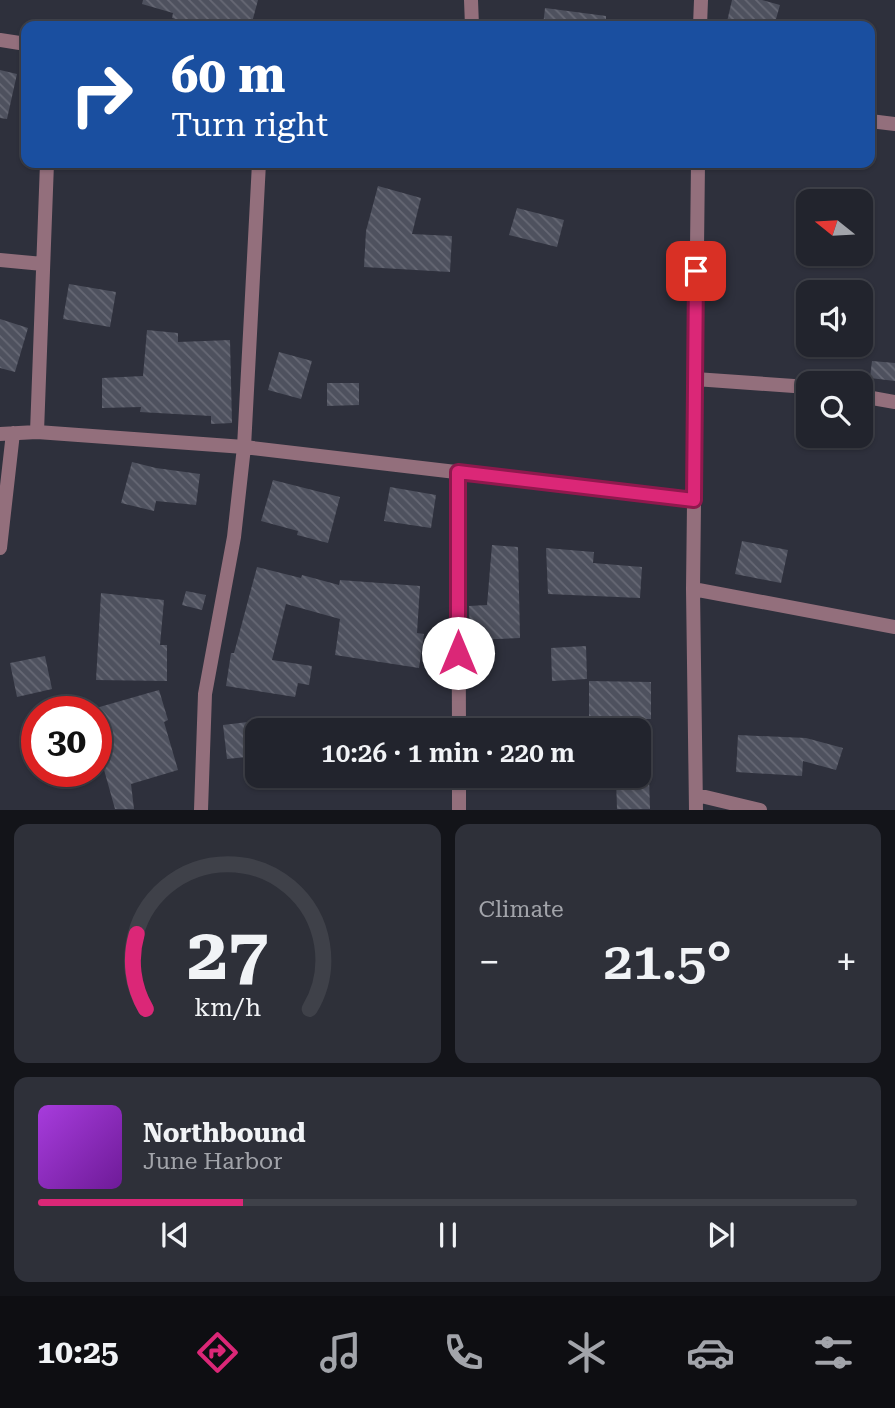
<!DOCTYPE html>
<meta charset="utf-8">
<style>
body{margin:0;font-family:"Roboto Serif",serif;background:#2e3039;color:#f1f3f6;height:100vh;display:flex;flex-direction:column;font-size:26px;white-space:nowrap}
*{box-sizing:border-box;margin:0}
p{font-size:23px;color:#a2a4aa}
.icon{flex:none;width:38px;height:38px;fill:none;stroke:currentColor;stroke-width:2;stroke-linecap:round;stroke-linejoin:round}
.map{position:relative;height:810px;overflow:hidden}
.sheet{display:flex;flex-direction:column;gap:14px;padding:14px;background:#131419;flex:1}
.sheet>*{flex:none}
.guide{position:absolute;left:21px;top:21px;width:854px;height:147px;border-radius:14px;box-shadow:0 2px 5px #0004,0 0 0 2px #3f4149;background:#1a4fa0;color:#fff;overflow:hidden}
.needle{width:46px;rotate:288deg}
.buttons{position:absolute;left:796px;top:189px;display:grid;gap:14px}
.buttons a{display:grid;place-items:center;width:77px;height:77px;border-radius:14px;background:#22242d;box-shadow:0 2px 5px #0004,0 0 0 2px #3f4149;font-size:35px}
.speed{position:absolute;left:21px;top:696px;display:flex;gap:14px;font-size:35px;font-weight:700;text-align:center}
.speed>*{display:grid;place-content:center;width:91px;height:91px;border-radius:50%;background:#22242d;box-shadow:0 2px 5px #0004,0 0 0 2px #3f4149;line-height:1}
.speed .limit{border:10px solid #d22;background:#fff;color:#111}
.pin{position:absolute;display:grid;place-items:center;width:60px;height:60px;color:#fff;margin:-30px;border-radius:14px;box-shadow:0 4px 10px #0006}
.me{position:absolute;width:77px;margin:-38px;rotate:0deg;stroke-linejoin:round;filter:drop-shadow(0 0 5px #0008)}
.turn{display:flex;align-items:center;gap:24px;height:147px;padding:0 35px;font-size:32px}
.turn .icon{width:91px;height:91px;stroke-width:2.5}
.turn b{display:block;font-size:49px;line-height:60px}
.big{font-size:52px;font-weight:600;line-height:1.1}
.sheet .tile{flex:1;display:flex;flex-direction:column;justify-content:center;gap:10px;min-width:0;padding:0 24px;border-radius:14px;background:#2e3039}
.sheet .dial{align-items:center;gap:0}
.dial svg{height:182px;overflow:visible;fill:none;stroke:#3f4149;stroke-width:7;stroke-linecap:round;text-anchor:middle}
.dial text{fill:#f1f3f6;stroke:none}
.song{display:flex;align-items:center;gap:21px}
.cover{width:84px;height:84px;border-radius:10px;background:linear-gradient(135deg,hsl(280 70% 55%),hsl(280 70% 35%))}
.played{height:7px;border-radius:4px;background:linear-gradient(90deg,#db2777 25%,#3f4149 25%)}
.keys{display:flex;justify-content:space-around;direction:ltr}
.heat{display:flex;justify-content:space-between;align-items:center;font-size:38px;direction:ltr}
.sheet .tiles{flex:1;display:grid;gap:14px;grid-template-columns:1fr 1fr}
.tile:last-child{grid-column:span 2}
.trip{position:absolute;left:245px;top:718px;width:406px;height:70px;border-radius:14px;background:#22242d;box-shadow:0 2px 5px #0004,0 0 0 2px #3f4149;font-weight:600;line-height:70px;text-align:center}
.dock{display:flex;height:112px;justify-content:space-around;align-items:center;background:#0e0e12;color:#a2a4aa}
.dock .icon{width:49px;height:49px}
.dock .active{color:#db2777}
.dock b{font-size:32px;color:#f1f3f6}
.map>svg:first-child{display:block}
</style>
<div class="map">
<svg width="895" height="810" viewBox="0 0 895 810">
<defs>
<pattern id="building-back-hatch" width="6" height="6" patternUnits="userSpaceOnUse" patternTransform="scale(1.75)"><rect width="6" height="6" fill="#4e515e"/><path d="M-1 5l2 2M0 0l6 6M5-1l2 2" fill="none" stroke="#676975"/></pattern>
</defs>
<rect width="100%" height="100%" fill="#2e303c"/>
<path fill="url(#building-back-hatch)" d="M143,0H258L251,26H201L172,18L173,13L142,4Z
M732,0H762L780,5L774,26H726Z
M545,8L606,16V26H543Z
M0,70L17,74L7,119L0,118Z
M378,186L421,198L412,234L452,236L450,272L364,267L366,231Z
M517,208L564,220L557,247L509,235Z
M69,284L116,292L110,327L63,319Z
M0,319L28,328L15,372L0,368Z
M147,330L178,333V342L230,340L232,423L211,424V416L140,412L141,407L102,408V378L143,376Z
M279,352L312,361L301,399L268,390Z
M872,361L895,363V381L870,378Z
M327,383H359V405L327,406Z
M132,462L156,468L200,474L196,505L156,501L154,511L121,503Z
M273,480L340,497L328,543L297,535L298,531L261,521Z
M390,487L436,495L431,528L384,521Z
M742,541L788,550L781,583L735,574Z
M492,545L518,547L520,638L470,640L469,606L487,605Z
M546,548L594,552L593,563L642,567L640,598L548,594Z
M257,567L301,578L302,575L339,585L340,580L420,586L417,633L424,634L419,668L335,655L340,619L286,604L272,660L312,666L309,685L298,683L295,697L226,686L231,653H234Z
M186,591L206,595L202,610L182,605Z
M101,593L164,600L160,645H167V681L96,680Z
M586,646L587,679L552,681L551,648Z
M45,656L52,689L17,697L10,663Z
M589,681L651,682V719H589Z
M159,690L168,720L164,722L178,770L131,784L134,809H115L96,741V708Z
M257,721V756L227,759L223,725Z
M738,735L806,738L843,748L836,770L803,761L802,776L736,772Z
M649,777L650,809H617L616,778Z"/>
<g fill="none" stroke-linecap="round" stroke-linejoin="round">
<path stroke="#936f7c" stroke-width="14" d="M471,0L472,26
M700,26L701,0
M0,40L26,44
M870,121L895,124
M0,260L43,264
M695,379L808,387
M861,396L895,402
M37,432L47,163
M0,434L37,432L244,447L693,500
M458,472L459,730
M0,548L13,433
M693,589L895,627
M459,775V810
M697,795L760,810
M201,810L205,694L234,537L244,447L259,163
M696,810L693,589L698,163"/>
</g>
<g fill="none" stroke-linecap="round" stroke-linejoin="round">
<g stroke="#8e194d" stroke-width="18">
<path id="route" d="M458,653V472L694,500L696,271"/>
</g>
<use href="#route" stroke="#db2777" stroke-width="12"/>
</g>
</svg>
<div class="buttons">
<a><svg class="needle" viewBox="-14 -14 28 28"><path d="M0-13l5 13h-10z" fill="#e53935"/><path d="M0 13l5-13h-10z" fill="#a2a4aa"/></svg></a>
<a><svg class="icon" aria-label="sound" viewBox="0 0 24 24"><path d="M4 9h4l5-4v14l-5-4H4zM17 9q2 3 0 6"/></svg></a>
<a><svg class="icon" aria-label="search" viewBox="0 0 24 24"><circle cx="10" cy="10" r="6"/><path d="M15 15l6 6"/></svg></a>
</div>
<div class="speed"><div class="limit">30</div></div>
<div class="pin" style="left:696px;top:271px;background:#d93025"><svg class="icon" aria-label="arrive" viewBox="0 0 24 24"><path d="M6 21V4h12l-3 4 3 4H6"/></svg></div>
<svg class="me" style="left:458px;top:653px" viewBox="-20 -20 40 40"><circle r="19" fill="#fff"/><path d="M0-13L10 11 0 6-10 11z" fill="#db2777"/></svg>
<div class="trip">10:26 · 1 min · 220 m</div>
<div class="guide">
<div class="turn"><svg class="icon" aria-label="right" viewBox="0 0 24 24"><path d="M7 20v-9h11M14 6l5 5-5 5"/></svg><div><b>60 m</b>Turn right</div></div>
</div>
</div>
<section class="sheet">
<div class="tiles">
<div class="tile dial"><svg viewBox="0 0 100 80">
<path d="M14 69A42 42 0 1 1 86 69"/>
<path d="M14 69A42 42 0 0 1 10 36" stroke="#db2777"/>
<text x="50" y="56" font-size="32" font-weight="700">27</text>
<text x="50" y="72" font-size="11">km/h</text>
</svg></div>
<div class="tile"><p>Climate</p>
<div class="heat"><a>−</a><b class="big">21.5°</b><a>+</a></div>
</div>
<div class="tile">
<div class="song"><i class="cover"></i><div><b>Northbound</b><p>June Harbor</p></div></div>
<div class="played"></div>
<div class="keys"><svg class="icon" aria-label="previous" viewBox="0 0 24 24"><path d="M18 5L8 12l10 7zM5 5v14"/></svg><svg class="icon" aria-label="pause" viewBox="0 0 24 24"><path d="M8 5v14M16 5v14"/></svg><svg class="icon" aria-label="next" viewBox="0 0 24 24"><path d="M6 5l10 7-10 7zM19 5v14"/></svg></div>
</div>
</div>
</section>
<nav class="dock">
<b>10:25</b>
<svg class="icon active" aria-label="directions" viewBox="0 0 24 24"><path d="M12 3l9 9-9 9-9-9zM9 14v-3h6M13 9l2 2-2 2"/></svg>
<svg class="icon" aria-label="music" viewBox="0 0 24 24"><path d="M9 18V5l10-2v13"/><circle cx="6" cy="18" r="3"/><circle cx="16" cy="16" r="3"/></svg>
<svg class="icon" aria-label="phone" viewBox="0 0 24 24"><path d="M5 4h4l2 5-3 2q2 4 5 5l2-3 5 2v4C11 20 4 13 5 4z"/></svg>
<svg class="icon" aria-label="climate" viewBox="0 0 24 24"><path d="M12 3v18M4 7l16 10M4 17L20 7"/></svg>
<svg class="icon" aria-label="car" viewBox="0 0 24 24"><path d="M5 17H2v-5l4-1 3-4h7l3 4 3 1v5h-3M9 17h6M6 11h13"/><circle cx="7" cy="17" r="2"/><circle cx="17" cy="17" r="2"/></svg>
<svg class="icon" aria-label="filters" viewBox="0 0 24 24"><path d="M4 7h16M4 17h16"/><circle cx="9" cy="7" r="2"/><circle cx="15" cy="17" r="2"/></svg>
</nav>
